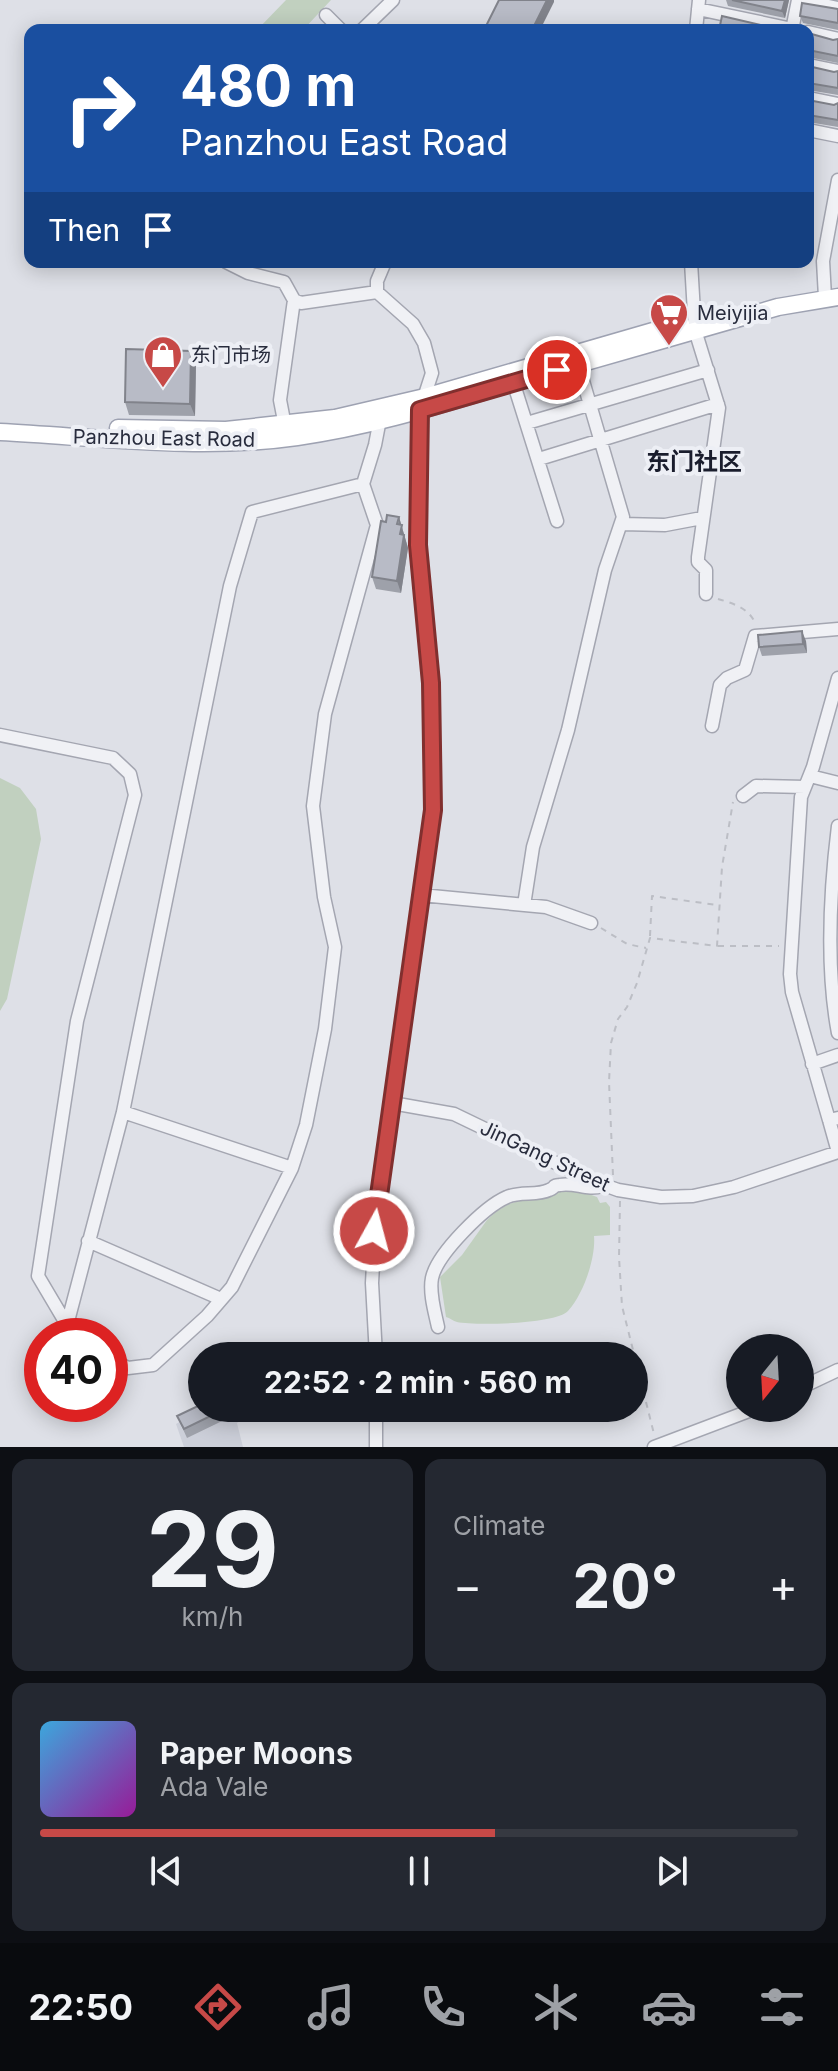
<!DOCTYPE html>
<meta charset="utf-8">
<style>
body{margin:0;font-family:Inter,"Noto Sans SC",sans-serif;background:#242831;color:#f1f3f6;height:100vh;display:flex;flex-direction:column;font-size:30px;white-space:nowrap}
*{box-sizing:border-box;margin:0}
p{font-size:26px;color:#9ea1a6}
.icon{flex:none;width:44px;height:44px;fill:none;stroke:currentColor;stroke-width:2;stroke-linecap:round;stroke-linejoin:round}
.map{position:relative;height:1447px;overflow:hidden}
.side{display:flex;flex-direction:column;gap:12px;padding:12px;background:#0d0f14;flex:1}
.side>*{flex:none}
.hud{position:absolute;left:24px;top:24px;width:790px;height:244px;border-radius:16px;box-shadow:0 4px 20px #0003;background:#1a4fa0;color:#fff;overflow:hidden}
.needle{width:52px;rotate:198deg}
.buttons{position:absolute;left:726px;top:1334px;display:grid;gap:16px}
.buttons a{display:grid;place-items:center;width:88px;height:88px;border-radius:50%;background:#171b24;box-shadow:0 4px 20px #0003;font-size:40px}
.speed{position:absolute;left:24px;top:1318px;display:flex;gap:16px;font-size:40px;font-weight:700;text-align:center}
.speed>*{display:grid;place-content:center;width:104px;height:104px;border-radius:50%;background:#171b24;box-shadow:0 4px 20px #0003;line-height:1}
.speed .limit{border:12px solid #d22;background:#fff;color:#111}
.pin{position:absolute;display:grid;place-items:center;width:68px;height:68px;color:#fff;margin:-34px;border:4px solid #fff;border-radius:50%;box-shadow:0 2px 8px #0007}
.me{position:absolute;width:88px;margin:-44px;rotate:7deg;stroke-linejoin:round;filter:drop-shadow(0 0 6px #0008)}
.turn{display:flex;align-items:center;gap:28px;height:168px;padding:0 24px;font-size:36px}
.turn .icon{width:104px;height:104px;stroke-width:2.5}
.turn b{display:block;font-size:56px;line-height:68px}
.then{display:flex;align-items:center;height:76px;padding:0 24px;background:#0003;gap:16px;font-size:30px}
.big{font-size:60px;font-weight:700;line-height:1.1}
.side .card{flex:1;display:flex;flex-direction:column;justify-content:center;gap:12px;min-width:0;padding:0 28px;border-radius:16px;background:#242831}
.side .dial{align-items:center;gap:0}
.dial b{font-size:104px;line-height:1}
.song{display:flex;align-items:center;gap:24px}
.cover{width:96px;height:96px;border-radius:12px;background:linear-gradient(135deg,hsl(200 70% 55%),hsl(300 70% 35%))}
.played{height:8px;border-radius:4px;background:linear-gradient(90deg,#c74947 60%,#363941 60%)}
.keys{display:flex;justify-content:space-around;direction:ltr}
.heat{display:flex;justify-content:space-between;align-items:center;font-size:44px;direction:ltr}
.side .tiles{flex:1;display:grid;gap:12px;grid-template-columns:1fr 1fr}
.card:last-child{grid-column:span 2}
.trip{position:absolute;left:188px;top:1342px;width:460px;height:80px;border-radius:40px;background:#171b24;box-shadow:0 4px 20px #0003;font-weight:700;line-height:80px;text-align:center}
.menu{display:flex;height:128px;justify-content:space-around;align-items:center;background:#090b0e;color:#9ea1a6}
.menu .icon{width:56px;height:56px}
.menu .selected{color:#c74947}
.menu b{font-size:36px;color:#f1f3f6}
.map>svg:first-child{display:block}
</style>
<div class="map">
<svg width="838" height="1447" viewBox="0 0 838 1447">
<rect width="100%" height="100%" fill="#dee0e7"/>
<path fill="#cccfd9" d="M204,1408H254L237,1423L243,1447H184L176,1424Z"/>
<path fill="#c1d0bf" d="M286,0H331L303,30H257Z
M0,778L20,788L36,809L41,839L7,999L0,1011Z
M569,1187L597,1197L600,1203L606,1202L610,1207V1235L594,1236C596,1258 583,1295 568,1311C556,1324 475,1326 457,1322C453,1321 450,1318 446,1317L440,1277L462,1255L487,1220L497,1211L509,1204L536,1196L551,1195Z"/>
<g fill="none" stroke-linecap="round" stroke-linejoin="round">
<g stroke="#a4a6b1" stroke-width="15">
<path id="minor" d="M799,0L838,8
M698,9L797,30
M326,15L341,30
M362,30L393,0
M696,30L699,0
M792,30L798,0
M808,32L838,39
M808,65L838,71
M808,98L838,104
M808,130L838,136
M226,262L248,273L284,282L294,300L301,303L377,292
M691,262L695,330L719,408L698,557V562L706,570V594
M825,297L823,261L838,180
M511,375L557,521
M527,423L708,370
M286,431L280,400L294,300
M539,459L718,404
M622,524L665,525L702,518
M712,726L720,685L727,678L745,670L755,636L838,629
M0,735L113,758L130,774L135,795L77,1021L38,1276L67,1325
M810,776L838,783
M743,796L756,786L805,787
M838,826C830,891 826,969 838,1033
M421,895L546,907L591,923
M524,905L533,847L568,730L605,570L623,517L576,357
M812,1064L838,1055
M392,1103L454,1114L593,1181L618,1190L661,1197L693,1196L734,1187L838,1152L829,1120L838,1118
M123,1112L292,1168
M829,1120L792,992L790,974L801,797L813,767L838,678
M88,1241L221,1299
M438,1327C435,1313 429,1293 432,1278C437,1254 484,1207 507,1197C520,1191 537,1196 549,1190C558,1186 550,1186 560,1185C575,1182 587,1191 602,1186
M78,1336L67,1325L123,1112L230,586L252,512L363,484L375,445L381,414
M376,1356L372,1283L376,1211L433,810L431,683L422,596L417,510L420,410L432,373L424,343L413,324L377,292V281L385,262
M110,1359L128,1368L153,1365L207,1316L232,1287L292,1168L306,1125L325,1029L335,947L324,897L313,806L325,714L377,525L363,484
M800,1388L838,1370
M376,1447V1408
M654,1447L757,1408"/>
</g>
<g stroke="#9ea2b2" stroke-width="19">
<path id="major" d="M118,428L226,430L335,418L425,397L681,323
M0,432C98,437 199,451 297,437C370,427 439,405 509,384C599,358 688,333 778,307L838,297"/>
</g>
<path stroke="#bcbec5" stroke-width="2" stroke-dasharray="6 6" stroke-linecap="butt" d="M718,599C732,603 749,608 755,623
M601,928L627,944L646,948
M650,936L652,896L717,905
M718,946H779
M613,1175L609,1082L611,1043L618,1019L627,1007L637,983L650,938L717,946L722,867L733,802
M620,1201L619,1257L622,1306L654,1434"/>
<use href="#minor" stroke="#f0f1f5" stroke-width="12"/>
<use href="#major" stroke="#fff" stroke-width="16"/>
</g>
<path fill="#9ea1aa" d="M726,0H789L785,18L728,6Z
M838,9V30L803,23L800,16Z
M808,33L833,40L838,39V63L808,57Z
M808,67L834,72L838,71V95L808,90Z
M808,100L834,105L838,103V127L808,122Z
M196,363L195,416L129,415L125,402Z
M399,517L408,548L401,593L376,589L372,577L386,522Z
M806,641L807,653L762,656L759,647Z
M202,1408H249L187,1438L177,1416Z"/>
<path fill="#81838b" d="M547,0H554V2L540,30H532Z
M785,0H789L785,18L782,11Z
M191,351L196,363L195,416L190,404Z
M399,517L408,548L401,593L397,581Z
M802,631L806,641L807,653L803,644Z"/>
<path fill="#b8bbc6" stroke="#81838b" stroke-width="2" d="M499,0H547L532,30H484Z
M732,0H785L782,11Z
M802,3L838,9V23L800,16Z
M722,16L782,30H719Z
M808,33L833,40L838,39V56L808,50Z
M808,66L834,72L838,71V88L808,83Z
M808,100L834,105L838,103V120L808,115Z
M126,349L191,351L190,404L125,402Z
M387,515L399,517L397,524L402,525L400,534L404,535L397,581L372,577L381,521L386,522Z
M802,631L803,644L759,647L758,635Z
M202,1404V1408H227L184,1429L177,1416Z"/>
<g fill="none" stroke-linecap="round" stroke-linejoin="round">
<g stroke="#812f2e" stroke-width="20">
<path id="route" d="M374,1231L433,810L431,683L418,545L420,410L557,370"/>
</g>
<use href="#route" stroke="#c74947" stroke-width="14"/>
</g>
<defs>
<g id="supermarket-pin" transform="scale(2)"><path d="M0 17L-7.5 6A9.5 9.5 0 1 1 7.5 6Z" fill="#c74947" stroke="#edeff5"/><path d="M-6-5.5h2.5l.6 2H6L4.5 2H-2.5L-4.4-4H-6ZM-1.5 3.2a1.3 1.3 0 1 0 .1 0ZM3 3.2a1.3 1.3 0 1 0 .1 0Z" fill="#fff"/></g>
<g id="shop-pin" transform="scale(2)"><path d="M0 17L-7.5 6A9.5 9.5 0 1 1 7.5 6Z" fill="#c74947" stroke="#edeff5"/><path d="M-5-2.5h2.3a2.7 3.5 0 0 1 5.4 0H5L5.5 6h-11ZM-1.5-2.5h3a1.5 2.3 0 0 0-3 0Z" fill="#fff"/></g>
</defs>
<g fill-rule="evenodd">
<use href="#supermarket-pin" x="669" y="313"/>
<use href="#shop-pin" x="163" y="355"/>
</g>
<g text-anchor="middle" stroke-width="8" stroke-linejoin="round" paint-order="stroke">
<g font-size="20" fill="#282c3d" stroke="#edeff5" text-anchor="start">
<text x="697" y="320">Meiyijia</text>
<text x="191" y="362">东门市场</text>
</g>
<g font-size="20" fill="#282c3d" stroke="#edeff5">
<text transform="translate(164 438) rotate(1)" y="7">Panzhou East Road</text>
<text transform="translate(545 1156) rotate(25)" y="7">JinGang Street</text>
</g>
<g font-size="24" font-weight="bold" fill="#1a1d2d" stroke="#edeff5">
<text x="694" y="470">东门社区</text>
</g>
</g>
</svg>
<div class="buttons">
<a><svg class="needle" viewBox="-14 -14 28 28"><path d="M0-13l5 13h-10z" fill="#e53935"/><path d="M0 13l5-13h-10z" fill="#9ea1a6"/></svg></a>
</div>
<div class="speed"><div class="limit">40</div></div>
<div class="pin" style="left:557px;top:370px;background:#d93025"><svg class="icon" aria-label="arrive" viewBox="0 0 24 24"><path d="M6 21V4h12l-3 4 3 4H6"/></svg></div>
<svg class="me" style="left:374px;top:1231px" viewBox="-20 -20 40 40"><circle r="17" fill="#c74947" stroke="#fff" stroke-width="3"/><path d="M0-11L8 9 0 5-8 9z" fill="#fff"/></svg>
<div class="trip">22:52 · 2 min · 560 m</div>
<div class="hud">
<div class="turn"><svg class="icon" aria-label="right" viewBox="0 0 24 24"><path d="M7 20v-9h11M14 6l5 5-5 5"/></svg><div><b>480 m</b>Panzhou East Road</div></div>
<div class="then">Then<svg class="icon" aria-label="arrive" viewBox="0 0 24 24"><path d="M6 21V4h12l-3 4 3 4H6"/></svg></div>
</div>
</div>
<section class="side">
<div class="tiles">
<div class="card dial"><b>29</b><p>km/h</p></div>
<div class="card"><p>Climate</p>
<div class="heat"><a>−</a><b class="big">20°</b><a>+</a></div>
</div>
<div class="card">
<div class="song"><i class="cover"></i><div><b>Paper Moons</b><p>Ada Vale</p></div></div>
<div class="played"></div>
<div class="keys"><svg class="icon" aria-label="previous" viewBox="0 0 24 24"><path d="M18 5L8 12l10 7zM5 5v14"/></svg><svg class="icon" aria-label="pause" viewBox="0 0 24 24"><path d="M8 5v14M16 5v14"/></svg><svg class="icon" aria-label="next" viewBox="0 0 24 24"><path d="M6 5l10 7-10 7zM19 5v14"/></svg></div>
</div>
</div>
</section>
<nav class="menu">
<b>22:50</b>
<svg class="icon selected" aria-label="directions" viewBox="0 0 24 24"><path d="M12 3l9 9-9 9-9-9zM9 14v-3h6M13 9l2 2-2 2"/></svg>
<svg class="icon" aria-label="music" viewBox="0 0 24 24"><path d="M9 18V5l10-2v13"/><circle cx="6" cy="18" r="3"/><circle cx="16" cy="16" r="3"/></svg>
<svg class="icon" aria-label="phone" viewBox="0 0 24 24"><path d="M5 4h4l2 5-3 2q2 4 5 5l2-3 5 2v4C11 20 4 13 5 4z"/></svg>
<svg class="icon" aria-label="climate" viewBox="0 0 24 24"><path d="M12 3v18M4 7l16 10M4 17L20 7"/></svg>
<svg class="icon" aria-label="car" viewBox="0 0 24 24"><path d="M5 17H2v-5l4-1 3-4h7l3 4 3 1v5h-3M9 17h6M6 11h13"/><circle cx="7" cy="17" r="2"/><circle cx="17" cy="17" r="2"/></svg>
<svg class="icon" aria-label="filters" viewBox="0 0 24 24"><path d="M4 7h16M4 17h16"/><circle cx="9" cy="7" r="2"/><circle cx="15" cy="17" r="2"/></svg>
</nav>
